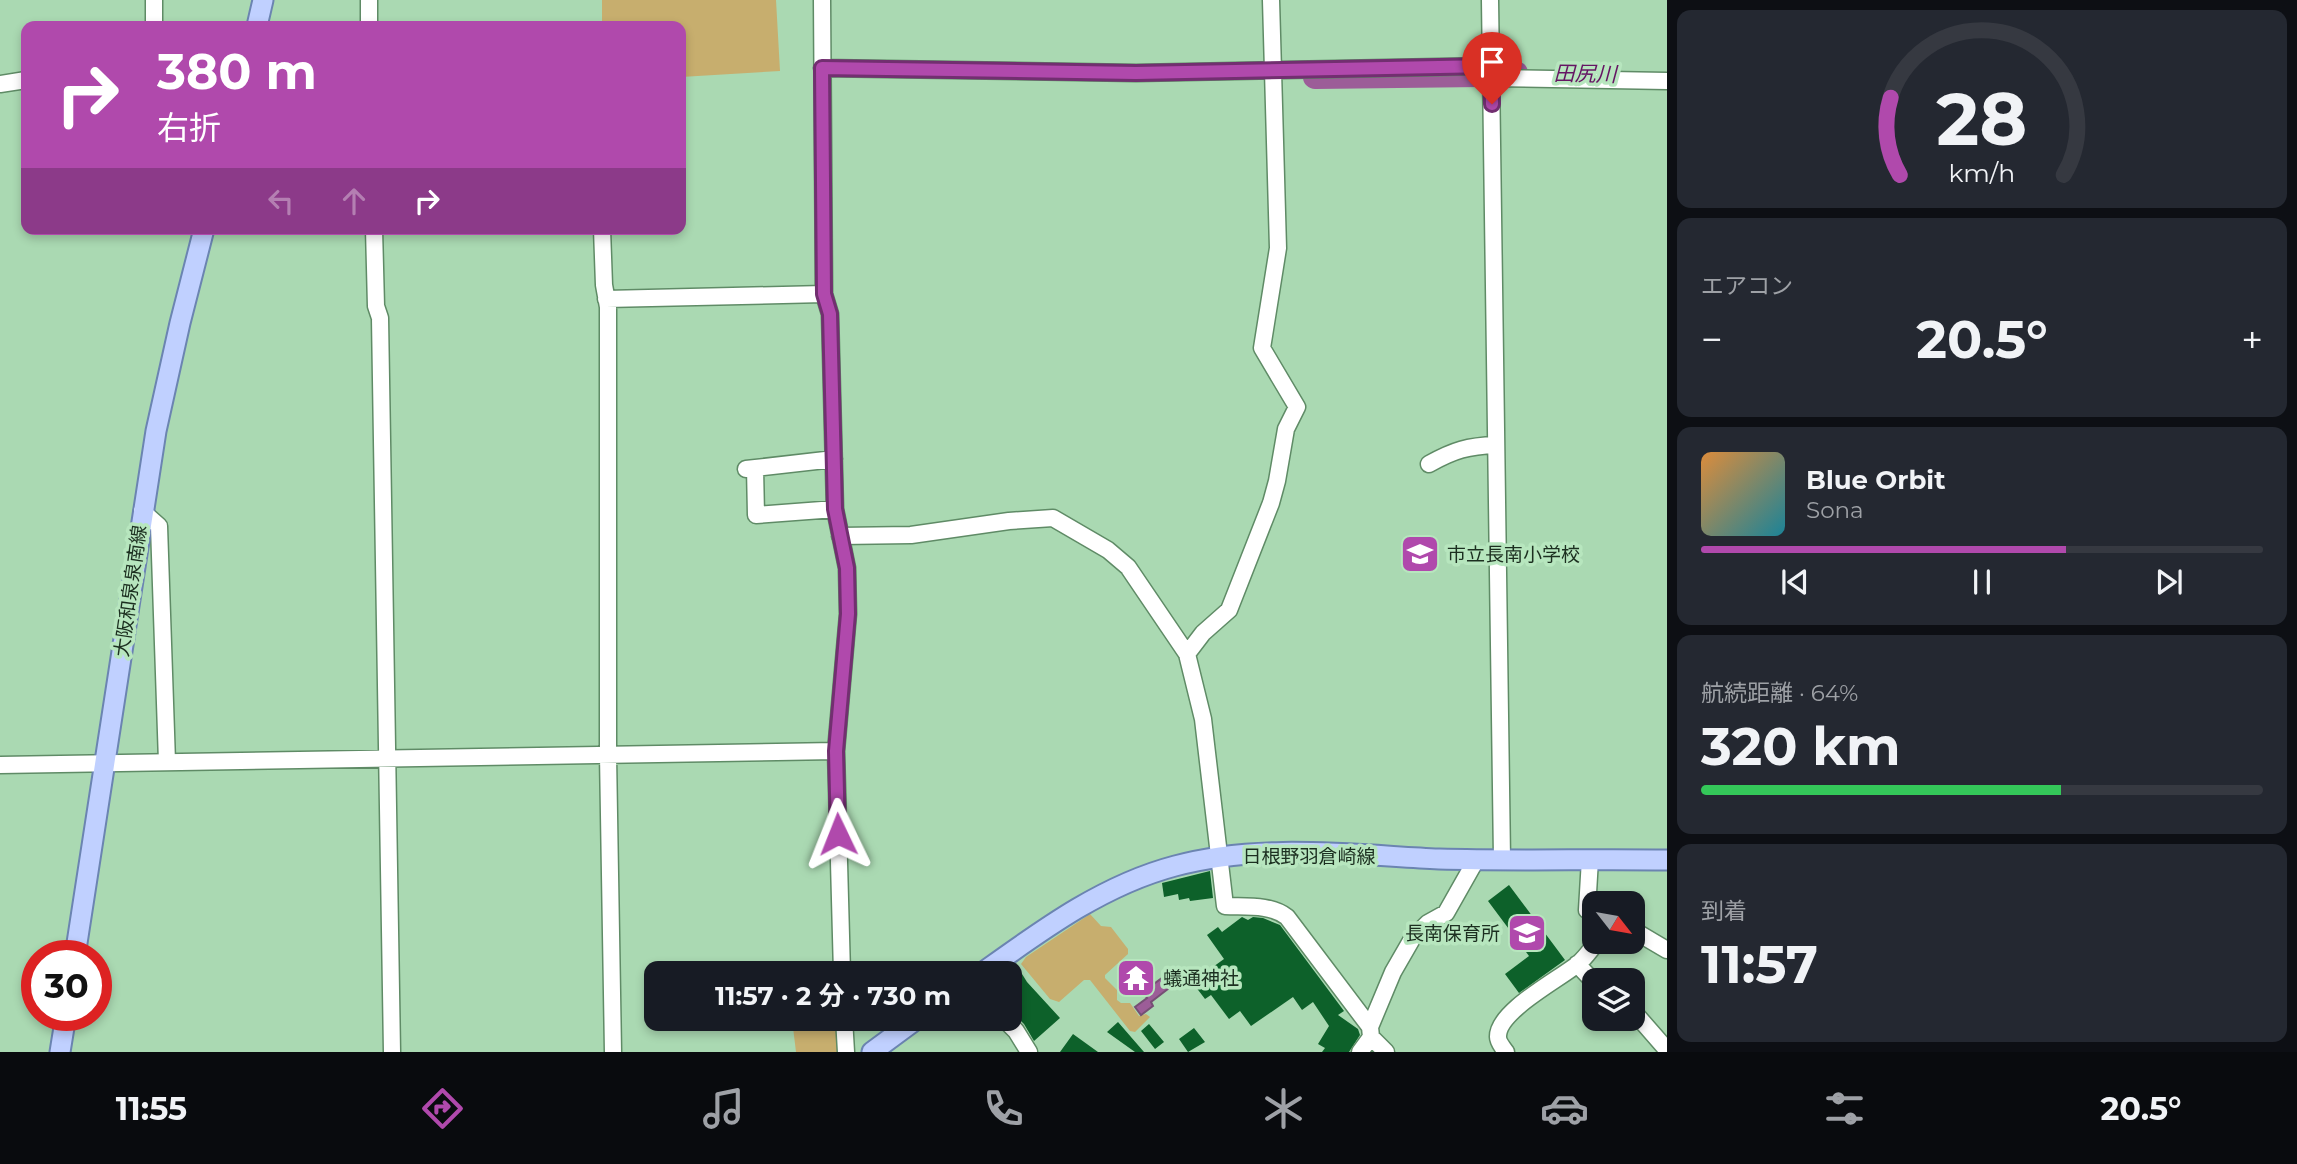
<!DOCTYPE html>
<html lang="ja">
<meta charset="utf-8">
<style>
body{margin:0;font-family:Montserrat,"Noto Sans JP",sans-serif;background:#242831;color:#f1f3f6;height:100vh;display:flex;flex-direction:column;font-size:26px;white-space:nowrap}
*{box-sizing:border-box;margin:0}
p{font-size:23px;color:#9ea1a6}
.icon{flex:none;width:38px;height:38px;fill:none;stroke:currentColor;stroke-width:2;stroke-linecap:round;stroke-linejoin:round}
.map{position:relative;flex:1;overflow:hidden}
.panel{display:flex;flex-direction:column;gap:10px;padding:10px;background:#0d0f14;width:630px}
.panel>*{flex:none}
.hud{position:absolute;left:21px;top:21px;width:665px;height:214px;border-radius:14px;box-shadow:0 4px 10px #0003;background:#b049ac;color:#fff;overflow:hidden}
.needle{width:46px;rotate:121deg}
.fabs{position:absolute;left:1582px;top:891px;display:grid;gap:14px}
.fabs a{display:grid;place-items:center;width:63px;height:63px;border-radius:14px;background:#171b24;box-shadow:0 4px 10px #0003;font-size:35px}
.speed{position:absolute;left:21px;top:940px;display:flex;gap:14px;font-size:35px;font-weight:700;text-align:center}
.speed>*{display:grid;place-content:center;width:91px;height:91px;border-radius:50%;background:#171b24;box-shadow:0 4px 10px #0003;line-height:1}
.speed .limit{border:10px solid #d22;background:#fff;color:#111}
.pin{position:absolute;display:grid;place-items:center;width:60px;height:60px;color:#fff;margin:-72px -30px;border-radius:50% 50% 50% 0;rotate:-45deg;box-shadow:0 0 7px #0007}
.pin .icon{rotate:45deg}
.me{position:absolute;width:77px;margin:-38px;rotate:358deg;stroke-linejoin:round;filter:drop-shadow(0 0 5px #0008)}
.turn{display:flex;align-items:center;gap:24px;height:147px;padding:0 21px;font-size:32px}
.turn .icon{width:91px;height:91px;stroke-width:2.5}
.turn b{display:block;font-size:49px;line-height:60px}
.lanes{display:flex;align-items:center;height:66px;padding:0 21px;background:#0003;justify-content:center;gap:35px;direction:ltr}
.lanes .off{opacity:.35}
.big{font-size:52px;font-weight:700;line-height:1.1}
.panel .card{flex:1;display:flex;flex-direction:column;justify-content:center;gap:10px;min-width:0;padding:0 24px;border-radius:14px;background:#242831}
.panel .dial{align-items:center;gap:0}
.dial svg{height:182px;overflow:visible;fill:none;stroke:#363941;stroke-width:7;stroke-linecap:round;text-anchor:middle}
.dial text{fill:#f1f3f6;stroke:none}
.song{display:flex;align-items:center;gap:21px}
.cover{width:84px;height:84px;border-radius:10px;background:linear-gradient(135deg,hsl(30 70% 55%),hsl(190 70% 35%))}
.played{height:7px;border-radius:4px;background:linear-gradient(90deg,#b049ac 65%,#363941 65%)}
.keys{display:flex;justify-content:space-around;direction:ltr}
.heat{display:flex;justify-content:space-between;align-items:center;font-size:38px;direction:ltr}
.charge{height:10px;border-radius:5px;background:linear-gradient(90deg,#34c759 64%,#363941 0)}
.trip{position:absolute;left:644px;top:961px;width:378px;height:70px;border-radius:14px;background:#171b24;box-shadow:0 4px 10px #0003;font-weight:700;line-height:70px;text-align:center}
.dock{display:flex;height:112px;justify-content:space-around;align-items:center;background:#090b0e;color:#9ea1a6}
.dock .icon{width:49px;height:49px}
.dock .current{color:#b049ac}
.dock b{font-size:32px;color:#f1f3f6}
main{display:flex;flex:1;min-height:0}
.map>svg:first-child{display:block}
</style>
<main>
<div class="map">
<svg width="1667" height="1052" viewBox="0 0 1667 1052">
<rect width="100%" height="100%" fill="#aad9b2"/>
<path fill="#c7ae6e" d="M602,0H776L780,71L681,77V26H602Z
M1090,914L1101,926L1111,927L1128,949V954L1105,975V978L1117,990V1000L1121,1003H1130L1139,1016L1146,1014L1150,1017L1135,1032L1130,1031L1090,980H1084L1059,1002L1050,999L1021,964L1026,957Z
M792,1019H837L838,1052H796Z"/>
<path fill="#9c5d98" stroke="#764f74" stroke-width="2" d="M1166,975L1173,985L1151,1002L1153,1006L1141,1015L1135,1007L1147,998L1143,992Z"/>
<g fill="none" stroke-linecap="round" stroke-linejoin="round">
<path stroke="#9c5d98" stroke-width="24" d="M1315,77L1481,75L1516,73"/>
</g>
<path fill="#0d612a" d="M1210,871L1213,898L1190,901L1189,898L1179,900L1178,894L1164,897L1162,883Z
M1509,885L1565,960L1519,993L1505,974L1529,956L1488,901Z
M1242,917L1248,920L1253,917L1263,918L1280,925L1344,1011L1338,1015L1358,1029L1360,1035L1349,1052H1322L1325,1048L1318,1044L1329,1026L1313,1002L1302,1010L1293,997L1251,1026L1240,1011L1229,1019L1211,995L1205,999L1192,982L1224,959L1207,935L1218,927L1222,932Z
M1017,966L1027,982L1060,1018L1034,1041L1024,1024L1010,1010V971Z
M1118,1022L1144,1052H1135L1107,1032Z
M1149,1024L1164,1042L1155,1049L1141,1031Z
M1194,1028L1205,1042L1188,1052L1179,1039Z
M1073,1034L1098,1052H1060Z"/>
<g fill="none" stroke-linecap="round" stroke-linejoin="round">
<g stroke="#5f8b66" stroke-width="19">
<path id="minor" d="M154,0V26
M369,0V26
M822,0L824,294L830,314L835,509L847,568L848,614L836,751L842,973
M1490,0L1502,859
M822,68L1136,73L1491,66
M1491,78L1667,81
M0,84L26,80
M374,229L376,306L380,318L392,1052
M602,229L604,285L608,307V755L613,1052
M606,299L824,294
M1429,464C1454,450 1468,446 1496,445
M755,468L756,515L835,509
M746,469L834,459
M142,511L159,526L167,762
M840,536L911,535L1009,521L1053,518L1108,550L1128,567L1187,654L1203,719L1225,906C1246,907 1270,904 1287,917L1370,1027L1371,1037L1386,1052
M1187,654L1203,633L1229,610L1271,503L1277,481L1286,429L1297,407L1262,348L1278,248L1271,0
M0,765L836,751
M1590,859L1587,910L1594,913
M1633,930L1667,950
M1577,964L1594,982
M920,973H939
M1633,1011L1667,1050
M844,1018L846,1052
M1003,1018L1016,1031L1029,1052
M1370,1027L1393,972L1412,939L1428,923L1446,913L1476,860
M1360,1052L1371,1037
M1506,1052C1503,1048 1498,1042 1498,1037C1497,1011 1560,979 1579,963C1586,957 1591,949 1597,942"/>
</g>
<g stroke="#6b84b1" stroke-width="23">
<path id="major" d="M257,26L263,0
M75,956L156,431L180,323L204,229
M982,973C1042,930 1103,885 1175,866C1259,843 1354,855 1439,859C1515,861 1591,859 1667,860
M60,1052L66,1015
M872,1052L918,1018"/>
</g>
<use href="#minor" stroke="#fff" stroke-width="16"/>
<use href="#major" stroke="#c0d0ff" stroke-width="19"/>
</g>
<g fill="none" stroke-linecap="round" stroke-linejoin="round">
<g stroke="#722f70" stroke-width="18">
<path id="route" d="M838,834L836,751L848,614L847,568L835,509L830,314L824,294L822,68L1136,73L1491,66L1492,104"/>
</g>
<use href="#route" stroke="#b049ac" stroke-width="12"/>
</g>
<defs>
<g id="school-square" transform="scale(2.0125)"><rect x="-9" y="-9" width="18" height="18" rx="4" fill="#b049ac" stroke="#b7e6be"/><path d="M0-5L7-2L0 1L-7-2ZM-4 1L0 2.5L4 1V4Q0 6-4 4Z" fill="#fff"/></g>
<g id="temple-square" transform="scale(2.0125)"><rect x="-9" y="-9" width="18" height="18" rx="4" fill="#b049ac" stroke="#b7e6be"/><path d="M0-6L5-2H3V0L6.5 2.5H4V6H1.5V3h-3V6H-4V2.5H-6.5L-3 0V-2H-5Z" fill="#fff"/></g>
</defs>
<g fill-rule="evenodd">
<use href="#school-square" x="1420" y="554"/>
<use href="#school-square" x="1527" y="933"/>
<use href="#temple-square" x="1136" y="978"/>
</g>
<g text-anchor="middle" stroke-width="7" stroke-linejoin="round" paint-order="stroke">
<g font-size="19" fill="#1c2f20" stroke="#b7e6be" text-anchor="start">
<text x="1447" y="561">市立長南小学校</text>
<text x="1500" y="940" text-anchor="end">長南保育所</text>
<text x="1163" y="985">蟻通神社</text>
</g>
<g font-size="19" fill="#1c2f20" stroke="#b7e6be">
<text transform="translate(130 591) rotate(-82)" y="7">大阪和泉泉南線</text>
<text x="1309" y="863">日根野羽倉崎線</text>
</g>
<g font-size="21" font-style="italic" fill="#651563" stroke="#b7e6be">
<text transform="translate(1585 74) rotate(1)" y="7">田尻川</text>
</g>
</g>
</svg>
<div class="fabs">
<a><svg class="needle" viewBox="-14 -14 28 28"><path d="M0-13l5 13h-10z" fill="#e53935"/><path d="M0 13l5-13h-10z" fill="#9ea1a6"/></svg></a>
<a><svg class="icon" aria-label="layers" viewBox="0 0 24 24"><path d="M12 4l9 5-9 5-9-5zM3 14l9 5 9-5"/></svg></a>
</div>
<div class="speed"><div class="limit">30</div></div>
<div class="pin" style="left:1492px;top:104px;background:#d93025"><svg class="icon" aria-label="arrive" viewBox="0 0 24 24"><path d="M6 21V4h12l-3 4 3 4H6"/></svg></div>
<svg class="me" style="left:838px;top:834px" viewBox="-20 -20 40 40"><path d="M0-17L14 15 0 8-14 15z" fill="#b049ac" stroke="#fff" stroke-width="4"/></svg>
<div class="trip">11:57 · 2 分 · 730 m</div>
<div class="hud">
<div class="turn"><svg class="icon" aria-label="right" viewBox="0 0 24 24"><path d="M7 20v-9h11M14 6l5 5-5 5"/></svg><div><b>380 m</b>右折</div></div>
<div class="lanes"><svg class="icon off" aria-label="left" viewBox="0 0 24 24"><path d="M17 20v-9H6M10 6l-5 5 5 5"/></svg><svg class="icon off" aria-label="ahead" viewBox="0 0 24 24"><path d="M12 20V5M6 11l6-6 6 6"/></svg><svg class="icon" aria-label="right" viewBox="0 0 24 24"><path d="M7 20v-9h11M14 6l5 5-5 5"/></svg></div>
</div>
</div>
<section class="panel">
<div class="card dial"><svg viewBox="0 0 100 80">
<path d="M14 69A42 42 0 1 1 86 69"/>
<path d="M14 69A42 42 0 0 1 10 35" stroke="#b049ac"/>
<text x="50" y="56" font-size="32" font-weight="700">28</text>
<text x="50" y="72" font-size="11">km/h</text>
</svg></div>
<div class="card"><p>エアコン</p>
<div class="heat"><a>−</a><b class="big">20.5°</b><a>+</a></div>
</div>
<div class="card">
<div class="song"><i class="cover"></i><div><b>Blue Orbit</b><p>Sona</p></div></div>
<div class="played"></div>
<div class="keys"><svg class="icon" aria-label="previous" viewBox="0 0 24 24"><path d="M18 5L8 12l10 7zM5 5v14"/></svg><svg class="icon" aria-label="pause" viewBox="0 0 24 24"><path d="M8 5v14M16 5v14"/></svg><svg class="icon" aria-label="next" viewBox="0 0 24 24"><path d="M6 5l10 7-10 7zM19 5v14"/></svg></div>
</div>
<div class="card"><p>航続距離 · 64%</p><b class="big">320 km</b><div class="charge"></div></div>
<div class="card"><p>到着</p><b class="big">11:57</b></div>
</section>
</main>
<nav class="dock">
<b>11:55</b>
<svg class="icon current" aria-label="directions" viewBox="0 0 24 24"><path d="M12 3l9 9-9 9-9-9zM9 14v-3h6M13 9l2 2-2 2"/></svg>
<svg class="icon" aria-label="music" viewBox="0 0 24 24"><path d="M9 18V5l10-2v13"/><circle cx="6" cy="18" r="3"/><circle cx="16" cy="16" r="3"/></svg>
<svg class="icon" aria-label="phone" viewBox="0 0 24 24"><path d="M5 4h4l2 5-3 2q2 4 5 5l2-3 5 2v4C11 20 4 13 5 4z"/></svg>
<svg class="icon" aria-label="climate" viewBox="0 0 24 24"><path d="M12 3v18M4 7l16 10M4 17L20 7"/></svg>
<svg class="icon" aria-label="car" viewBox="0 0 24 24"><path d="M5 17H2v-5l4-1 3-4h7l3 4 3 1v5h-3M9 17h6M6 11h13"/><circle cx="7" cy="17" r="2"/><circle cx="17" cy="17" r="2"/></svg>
<svg class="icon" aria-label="filters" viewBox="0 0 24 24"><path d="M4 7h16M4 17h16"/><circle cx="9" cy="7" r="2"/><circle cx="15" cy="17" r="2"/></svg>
<b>20.5°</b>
</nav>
